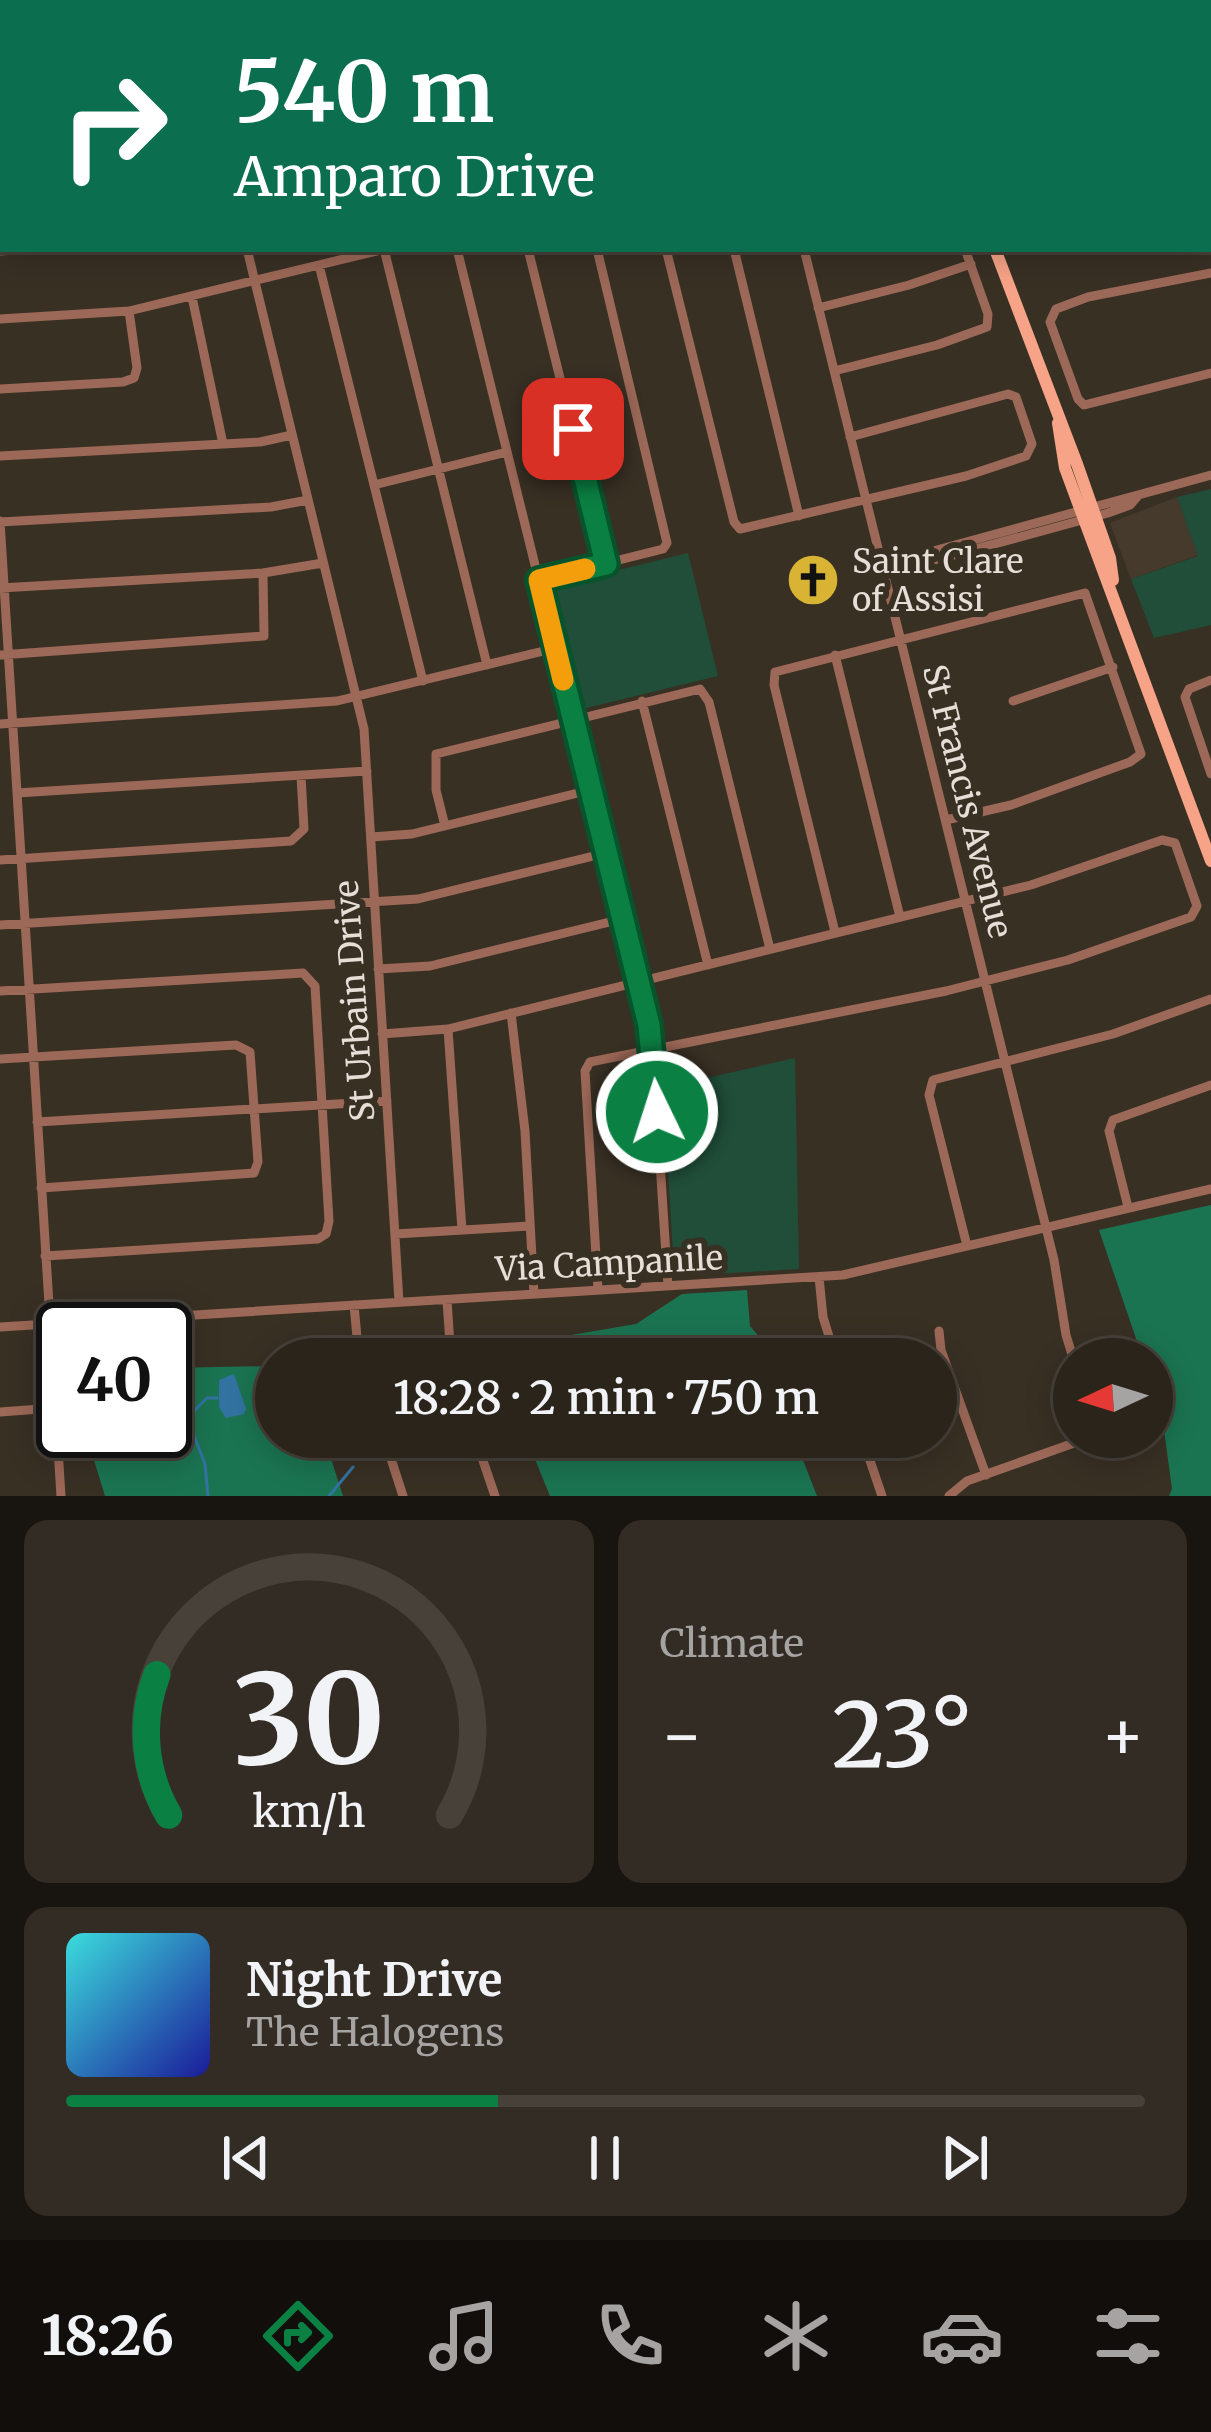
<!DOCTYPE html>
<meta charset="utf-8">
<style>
body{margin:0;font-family:Merriweather,serif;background:#332c24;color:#f1f3f6;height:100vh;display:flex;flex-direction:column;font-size:45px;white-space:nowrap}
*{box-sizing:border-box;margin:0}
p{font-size:39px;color:#a6a4a3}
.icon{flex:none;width:66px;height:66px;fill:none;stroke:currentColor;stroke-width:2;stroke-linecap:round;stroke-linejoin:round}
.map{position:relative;height:1496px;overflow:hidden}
.drawer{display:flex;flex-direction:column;gap:24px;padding:24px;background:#18140f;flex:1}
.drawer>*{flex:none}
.top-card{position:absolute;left:0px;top:0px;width:1212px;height:252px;box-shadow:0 6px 30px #0003,0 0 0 3px #47413a;background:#0b6e4f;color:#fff;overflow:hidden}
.needle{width:78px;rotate:266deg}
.controls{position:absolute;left:1053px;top:1338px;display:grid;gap:24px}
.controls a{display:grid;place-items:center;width:120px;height:120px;border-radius:50%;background:#2b241b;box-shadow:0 6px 30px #0003,0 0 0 3px #47413a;font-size:60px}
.speed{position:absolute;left:36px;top:1302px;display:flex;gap:24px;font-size:60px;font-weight:700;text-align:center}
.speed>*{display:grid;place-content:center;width:156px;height:156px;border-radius:50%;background:#2b241b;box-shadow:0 6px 30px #0003,0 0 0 3px #47413a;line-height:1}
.speed .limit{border:6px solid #111;border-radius:18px;background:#fff;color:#111}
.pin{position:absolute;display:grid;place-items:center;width:102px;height:102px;color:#fff;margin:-51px;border-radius:24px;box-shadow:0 6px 18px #0006}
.me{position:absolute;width:132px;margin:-66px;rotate:356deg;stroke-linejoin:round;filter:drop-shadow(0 0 9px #0008)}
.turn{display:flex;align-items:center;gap:42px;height:252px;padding:0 36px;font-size:54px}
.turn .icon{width:156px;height:156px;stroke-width:2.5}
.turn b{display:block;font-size:84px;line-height:102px}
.big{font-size:90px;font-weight:600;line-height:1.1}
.drawer .tile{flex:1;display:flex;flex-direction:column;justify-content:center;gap:18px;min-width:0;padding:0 42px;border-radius:24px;background:#332c24}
.drawer .dial{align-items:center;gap:0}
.dial svg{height:312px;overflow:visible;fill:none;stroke:#47413a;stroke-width:7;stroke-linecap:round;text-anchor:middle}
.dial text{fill:#f1f3f6;stroke:none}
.song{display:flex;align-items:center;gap:36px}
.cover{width:144px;height:144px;border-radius:18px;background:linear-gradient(135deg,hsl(180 70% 55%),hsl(240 70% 35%))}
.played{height:12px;border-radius:6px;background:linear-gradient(90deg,#0b8043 40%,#47413a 40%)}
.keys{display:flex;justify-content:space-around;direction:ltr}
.heat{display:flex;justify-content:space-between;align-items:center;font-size:66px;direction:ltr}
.drawer .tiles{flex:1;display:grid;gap:24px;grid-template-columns:1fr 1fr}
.tile:last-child{grid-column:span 2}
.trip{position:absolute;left:255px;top:1338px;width:702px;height:120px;border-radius:60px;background:#2b241b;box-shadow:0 6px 30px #0003,0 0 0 3px #47413a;font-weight:600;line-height:120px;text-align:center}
.menu{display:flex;height:192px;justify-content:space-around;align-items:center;background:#110e0b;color:#a6a4a3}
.menu .icon{width:84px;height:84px}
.menu .selected{color:#0b8043}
.menu b{font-size:54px;color:#f1f3f6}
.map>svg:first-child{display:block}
</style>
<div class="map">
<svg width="1211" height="1496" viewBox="0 0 1211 1496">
<rect width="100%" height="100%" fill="#393024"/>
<path fill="#463a2c" d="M1177,497L1198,555L1131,579L1110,523Z"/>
<path fill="#204e39" d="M1211,489V625L1154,638L1131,579L1198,556L1177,497Z
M688,553L718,676L578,710L549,587Z
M795,1058L799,1269L681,1276L674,1270L663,1088Z"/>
<path fill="#1b7451" d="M1211,1205V1496H1169L1172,1489L1162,1415L1152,1385V1359H1143L1099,1230Z
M747,1290L750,1326L778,1359H505L571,1335L636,1324L682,1294Z
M276,1366V1437H324L343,1496H105L85,1431H165V1368Z
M526,1437H794L817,1496H550Z"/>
<path fill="#3273a2" d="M234,1374L246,1409L244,1414L226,1418L219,1407V1380Z"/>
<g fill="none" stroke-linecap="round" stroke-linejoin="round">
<path stroke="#3273a2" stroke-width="3" d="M208,1496L205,1464L191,1428L193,1412L207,1398H217
M329,1496L353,1467"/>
<path stroke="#9c6857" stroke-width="9" d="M109,0L110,3
M186,0L187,3
M396,0V3
M604,0V3
M672,0L673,3
M974,0L975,3
M255,3L267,0
M537,3L549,0
M1047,3L1061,0
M0,66H3
M1209,70H1211
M1209,170H1211
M0,184H3
M247,249L364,729L399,1302
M384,249L487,665
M457,249L652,1039L668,1286
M528,249L606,564
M666,249L734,522L740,529L966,476L1026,456L1032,444L1016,397L1008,394L850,437
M734,249L799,516
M804,249L1054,1260L1066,1335L1074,1361
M0,251L30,249
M319,265L423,681
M1211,273L1088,297L1056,309L1050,322L1078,399L1084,405L1211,373
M192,297L223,444
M818,308L909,285L971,264
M0,319L129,311L385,249
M834,371L937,345L987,327L988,314L965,249
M0,389L123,382L134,378L137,368L129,311
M0,456L260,442L292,435
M374,485L507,452
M0,521L61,1496
M0,522L271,507L308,500
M882,565L1211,475
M884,574L1108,513L1130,505L1137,497
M539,580L663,549L667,543L597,249
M0,588L263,573L323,563
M0,655L264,636L263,573
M835,655L900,917
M1211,680L1189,689L1185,697L1211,774
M642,701L708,965
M1013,701L1113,667
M0,724L337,701L556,648
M17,793L367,771
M445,826L436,790V754L700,689L709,702L770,949
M371,837L412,834L590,790
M0,860L291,841L304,829L301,776
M0,925L418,899L606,853
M835,932L774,685L775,672L1085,593L1141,754L1130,762L1011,805L946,820
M378,969L430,966L622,919
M0,991L303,973L315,986L329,1221L326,1234L318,1239L45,1256
M511,1013L525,1131L534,1294
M448,1029L462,1230
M382,1034L448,1029L1031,885L1162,840L1175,843L1197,906L1191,917L1068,960L946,991L590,1062L585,1071L598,1290
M0,1059L236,1045L250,1052L258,1162L254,1173L41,1188
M37,1122L387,1101
M1128,1207L1109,1131L1113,1120L1211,1085
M395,1234L530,1226
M967,1246L929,1095L933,1080L1113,1034L1211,999
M819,1277L823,1317L836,1359
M447,1300L451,1359
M354,1305L359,1359
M0,1327L843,1275L1211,1189
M939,1331L941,1350L986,1475
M0,1412L54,1408
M384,1437L403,1496
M475,1437L495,1496
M862,1437L882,1496
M949,1496L967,1481L1091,1437"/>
<path stroke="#f7a387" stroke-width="12" d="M906,0L907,3
M995,249L1077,464L1110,558L1113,580
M1058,423L1065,468L1211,861"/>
</g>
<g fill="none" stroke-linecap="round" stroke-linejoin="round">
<g stroke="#07532c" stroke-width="30">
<path id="route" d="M573,429L606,564L539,580L649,1025L657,1112"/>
</g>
<use href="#route" stroke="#0b8043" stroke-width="21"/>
<path stroke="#f59e0b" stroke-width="21" d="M563,680L539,580L585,569"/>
</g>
<defs>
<g id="church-disc" transform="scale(2.7)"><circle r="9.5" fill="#d9b334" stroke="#393024"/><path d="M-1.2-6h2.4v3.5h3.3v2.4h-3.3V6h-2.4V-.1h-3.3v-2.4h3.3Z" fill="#111"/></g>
</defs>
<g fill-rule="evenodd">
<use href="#church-disc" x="813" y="580"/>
</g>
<g text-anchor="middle" stroke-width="12" stroke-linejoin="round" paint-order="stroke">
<g font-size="33" fill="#e5dfd8" stroke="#393024" text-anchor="start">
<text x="852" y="573">Saint Clare<tspan x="852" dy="38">of Assisi</tspan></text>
</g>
<g font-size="33" fill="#e5dfd8" stroke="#393024">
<text transform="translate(968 801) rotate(76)" y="12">St Francis Avenue</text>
<text transform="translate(354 1001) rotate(-94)" y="12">St Urbain Drive</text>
<text transform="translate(609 1263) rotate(-3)" y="12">Via Campanile</text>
</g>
</g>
</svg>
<div class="controls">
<a><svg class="needle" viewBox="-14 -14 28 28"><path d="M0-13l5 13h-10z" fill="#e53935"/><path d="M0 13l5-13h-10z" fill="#a6a4a3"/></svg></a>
</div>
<div class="speed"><div class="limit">40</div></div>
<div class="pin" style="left:573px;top:429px;background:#d93025"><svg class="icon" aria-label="arrive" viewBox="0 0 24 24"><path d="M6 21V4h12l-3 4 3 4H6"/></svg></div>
<svg class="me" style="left:657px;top:1112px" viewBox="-20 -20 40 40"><circle r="17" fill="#0b8043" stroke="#fff" stroke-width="3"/><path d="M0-11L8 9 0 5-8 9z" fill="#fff"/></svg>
<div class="trip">18:28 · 2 min · 750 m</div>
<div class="top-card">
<div class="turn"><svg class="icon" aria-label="right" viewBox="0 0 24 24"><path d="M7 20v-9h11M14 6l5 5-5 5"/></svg><div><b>540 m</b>Amparo Drive</div></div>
</div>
</div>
<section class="drawer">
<div class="tiles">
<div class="tile dial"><svg viewBox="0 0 100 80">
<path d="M14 69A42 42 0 1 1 86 69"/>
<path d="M14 69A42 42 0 0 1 11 33" stroke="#0b8043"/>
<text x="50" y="56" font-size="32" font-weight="700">30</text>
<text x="50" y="72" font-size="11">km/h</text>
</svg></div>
<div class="tile"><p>Climate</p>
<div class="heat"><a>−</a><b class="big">23°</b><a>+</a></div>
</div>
<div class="tile">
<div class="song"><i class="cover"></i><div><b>Night Drive</b><p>The Halogens</p></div></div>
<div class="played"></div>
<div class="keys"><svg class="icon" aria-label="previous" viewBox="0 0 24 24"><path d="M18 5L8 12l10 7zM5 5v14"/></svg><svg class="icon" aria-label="pause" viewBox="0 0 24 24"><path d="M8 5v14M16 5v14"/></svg><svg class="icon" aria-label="next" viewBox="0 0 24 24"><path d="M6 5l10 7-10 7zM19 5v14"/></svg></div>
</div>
</div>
</section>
<nav class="menu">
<b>18:26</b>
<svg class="icon selected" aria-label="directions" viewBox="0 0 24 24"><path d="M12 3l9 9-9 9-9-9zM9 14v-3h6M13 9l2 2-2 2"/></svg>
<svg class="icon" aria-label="music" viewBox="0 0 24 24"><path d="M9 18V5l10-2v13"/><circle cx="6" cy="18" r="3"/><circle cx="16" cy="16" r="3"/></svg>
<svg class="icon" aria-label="phone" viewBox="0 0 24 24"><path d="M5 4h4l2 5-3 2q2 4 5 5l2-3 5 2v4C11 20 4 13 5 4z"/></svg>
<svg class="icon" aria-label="climate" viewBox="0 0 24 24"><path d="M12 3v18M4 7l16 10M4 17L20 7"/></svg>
<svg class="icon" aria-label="car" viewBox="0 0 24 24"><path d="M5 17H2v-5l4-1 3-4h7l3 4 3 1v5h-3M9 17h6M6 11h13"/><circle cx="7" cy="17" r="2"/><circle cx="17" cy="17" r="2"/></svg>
<svg class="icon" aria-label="filters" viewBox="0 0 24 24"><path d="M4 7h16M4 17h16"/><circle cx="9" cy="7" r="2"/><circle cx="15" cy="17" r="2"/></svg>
</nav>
